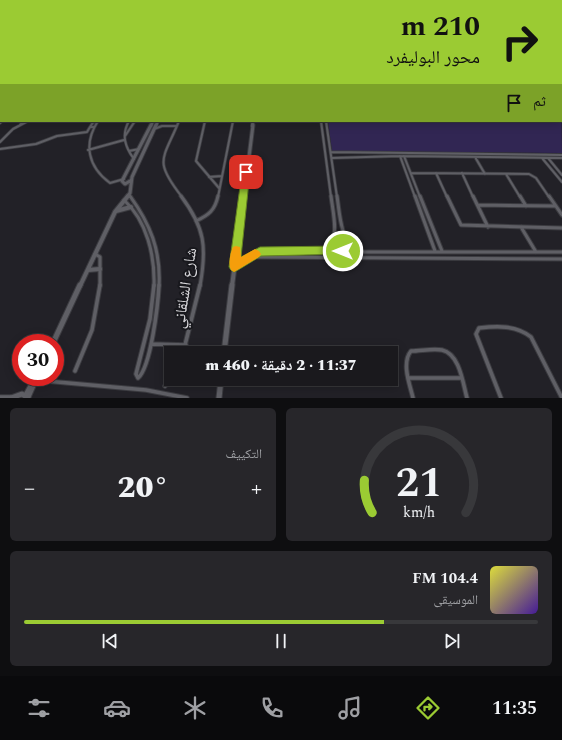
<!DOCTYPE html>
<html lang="ar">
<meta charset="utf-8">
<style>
body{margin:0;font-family:Spectral,"Noto Naskh Arabic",serif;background:#27262a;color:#f1f3f6;direction:rtl;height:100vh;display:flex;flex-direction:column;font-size:15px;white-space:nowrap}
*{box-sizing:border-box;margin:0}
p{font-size:13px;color:#9fa0a4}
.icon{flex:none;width:22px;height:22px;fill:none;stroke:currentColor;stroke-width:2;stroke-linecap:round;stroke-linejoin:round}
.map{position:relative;height:398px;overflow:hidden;direction:ltr}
.side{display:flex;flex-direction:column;gap:10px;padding:10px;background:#0e0e10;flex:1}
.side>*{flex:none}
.guide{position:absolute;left:0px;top:0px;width:562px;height:122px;box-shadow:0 2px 10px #0003,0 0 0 1px #38383b;direction:rtl;background:#9bcb33;color:#111;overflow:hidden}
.speed{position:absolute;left:12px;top:334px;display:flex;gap:8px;font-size:20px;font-weight:700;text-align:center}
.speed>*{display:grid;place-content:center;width:52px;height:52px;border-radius:50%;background:#1a191d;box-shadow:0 2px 10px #0003,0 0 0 1px #38383b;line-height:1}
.speed .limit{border:6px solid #d22;background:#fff;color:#111}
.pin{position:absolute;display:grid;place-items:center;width:34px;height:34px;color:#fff;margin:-17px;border-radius:8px;box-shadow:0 2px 6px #0006}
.me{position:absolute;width:44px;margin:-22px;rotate:270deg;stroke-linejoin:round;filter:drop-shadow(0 0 3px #0008)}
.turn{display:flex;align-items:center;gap:14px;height:84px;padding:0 16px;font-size:18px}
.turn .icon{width:52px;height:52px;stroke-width:2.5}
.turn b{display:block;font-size:28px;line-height:34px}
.then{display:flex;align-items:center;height:38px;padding:0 16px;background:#0003;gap:8px;font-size:15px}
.big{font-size:30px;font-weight:800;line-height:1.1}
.side .widget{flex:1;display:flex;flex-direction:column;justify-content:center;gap:6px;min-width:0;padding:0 14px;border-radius:6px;background:#27262a}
.side .dial{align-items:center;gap:0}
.dial svg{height:104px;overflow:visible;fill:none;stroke:#38383b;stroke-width:7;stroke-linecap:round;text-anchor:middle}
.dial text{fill:#f1f3f6;stroke:none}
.song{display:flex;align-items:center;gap:12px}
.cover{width:48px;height:48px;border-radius:6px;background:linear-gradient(135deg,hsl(60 70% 55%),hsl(260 70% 35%))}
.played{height:4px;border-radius:2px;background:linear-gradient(90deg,#9bcb33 70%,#38383b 70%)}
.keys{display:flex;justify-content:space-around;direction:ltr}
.heat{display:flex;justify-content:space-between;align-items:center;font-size:22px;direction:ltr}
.side .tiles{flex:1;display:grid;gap:10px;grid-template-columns:1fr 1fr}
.widget:last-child{grid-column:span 2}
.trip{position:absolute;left:164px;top:346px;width:234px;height:40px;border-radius:0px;background:#1a191d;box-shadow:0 2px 10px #0003,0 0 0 1px #38383b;font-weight:800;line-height:40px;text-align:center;direction:rtl}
.dock{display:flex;height:64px;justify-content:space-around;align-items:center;background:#0a0a0c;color:#9fa0a4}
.dock .icon{width:28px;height:28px}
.dock .current{color:#9bcb33}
.dock b{font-size:18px;color:#f1f3f6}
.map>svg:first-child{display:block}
</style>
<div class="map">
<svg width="562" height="398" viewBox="0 0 562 398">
<rect width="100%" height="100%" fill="#222127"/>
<path fill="#312653" d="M561,91L562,153L332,151L328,121H561Z"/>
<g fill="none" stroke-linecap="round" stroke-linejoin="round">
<g stroke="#3c3c41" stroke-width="3.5">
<path id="street-far2" d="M98,121C83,144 88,167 110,183L124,179
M129,121C121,135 125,147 134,159
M179,121C163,160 153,160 182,197
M205,121L196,161L219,188
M321,121L331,197
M326,121L337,197
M0,123L2,121
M20,125L24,121
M90,127L94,121
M154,129L162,126H177
M125,136L135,121
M0,142L13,129L28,121
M0,149L36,144L57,136L87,132L90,127H94
M88,150L124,140
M129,151L139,149
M331,152L562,155
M400,156L415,197
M404,156L420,197
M475,157L485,174
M332,158L400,156L562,158
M542,158L562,182
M548,158L562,175
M411,173L529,174L536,178L549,197
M436,173L447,197
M462,173L473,197
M506,174L520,197
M209,177L222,176
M129,195L130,197
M218,197L233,121"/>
</g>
<g stroke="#3c3c41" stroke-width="5">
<path id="street-far1" d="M130,196C150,224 161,250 159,286
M181,196C205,228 207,247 200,286
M337,196C340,216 340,237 356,251
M415,196L435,251
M420,196L442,251
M447,196L461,225L562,228
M473,196L488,227
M520,196L526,206
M549,196L562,215
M124,200C147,221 155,256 154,286
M478,205L555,206
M196,221C209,215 215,210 218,196
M521,227L536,252
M329,250C339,234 333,213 331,196
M95,254L100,257V286
M255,255L258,257L562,259
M234,267L260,252H562"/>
</g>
<g stroke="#3c3c41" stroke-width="5.5">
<path id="street" d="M154,285L150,319L136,374L138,378C151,367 158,304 159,285
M151,344L186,345
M183,353L200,285
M75,371L92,330L100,285
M409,378H461
M35,380L146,390L187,398
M165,386L171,377
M0,397H11
M413,398C410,385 401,363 411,351C421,351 433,348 442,350C460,354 463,384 467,398
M501,398L476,334L479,328C497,326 516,325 531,337L562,398"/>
</g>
<g stroke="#3c3c41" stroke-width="4">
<path id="secondary-far3" d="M151,126L153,121
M156,126L158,121
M252,126L253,121"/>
</g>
<g stroke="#3c3c41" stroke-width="5">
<path id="secondary-far2" d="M130,181L125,184L122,181L151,125
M127,197L130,193L132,177L156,125
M244,197L253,125"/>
</g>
<g stroke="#3c3c41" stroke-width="6">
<path id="secondary-far1" d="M116,211L131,207
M88,270L100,269
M80,286L115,212L128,196
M232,286L244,196"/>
</g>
<g stroke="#3c3c41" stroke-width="7">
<path id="secondary" d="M53,343L80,285
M224,353L232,285
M26,395L32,384
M28,397L37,377
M11,398L22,394L28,398
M219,398L221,379"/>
</g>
<use href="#street-far2" stroke="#5f5f65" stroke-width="2"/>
<use href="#street-far1" stroke="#5f5f65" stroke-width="3"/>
<use href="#street" stroke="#5f5f65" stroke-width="3.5"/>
<use href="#secondary-far3" stroke="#5f5f65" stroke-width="2.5"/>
<use href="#secondary-far2" stroke="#5f5f65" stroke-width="3"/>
<use href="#secondary-far1" stroke="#5f5f65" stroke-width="4"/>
<use href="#secondary" stroke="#5f5f65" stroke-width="5"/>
</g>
<linearGradient id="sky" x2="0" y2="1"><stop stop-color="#131215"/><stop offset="0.55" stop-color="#3e4352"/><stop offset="1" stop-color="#3e4352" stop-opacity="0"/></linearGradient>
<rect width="562" height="124" fill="url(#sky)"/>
<path fill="#9bcb33" stroke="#658421" d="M246,169L250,172L241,257L260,247L343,246L346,248L348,251L346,254L261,256L238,270L234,272L231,270L229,267L242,172Z"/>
<path fill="#f59e0b" d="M236,246L240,247L241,257L255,249L259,251L261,254L259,257L234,272L231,270C228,264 230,253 233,247Z"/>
<g text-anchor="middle" stroke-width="4" stroke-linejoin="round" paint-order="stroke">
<g font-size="16" fill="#d9d8dc" stroke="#18181d">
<text transform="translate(184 288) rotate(-81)" y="6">شارع الشلقاني</text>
</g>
</g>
</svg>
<div class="speed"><div class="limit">30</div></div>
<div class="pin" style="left:246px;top:172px;background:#d93025"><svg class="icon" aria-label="arrive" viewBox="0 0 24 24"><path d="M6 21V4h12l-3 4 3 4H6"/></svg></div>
<svg class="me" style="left:343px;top:251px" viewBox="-20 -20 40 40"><circle r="17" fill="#9bcb33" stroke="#fff" stroke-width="3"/><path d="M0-11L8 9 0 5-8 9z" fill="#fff"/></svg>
<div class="trip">11:37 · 2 دقيقة · 460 m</div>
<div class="guide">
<div class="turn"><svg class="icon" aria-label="right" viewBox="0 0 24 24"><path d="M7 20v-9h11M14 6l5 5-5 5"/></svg><div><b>210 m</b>محور البوليفرد</div></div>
<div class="then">ثم<svg class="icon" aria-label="arrive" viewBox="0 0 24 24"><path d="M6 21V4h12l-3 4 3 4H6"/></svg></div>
</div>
</div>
<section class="side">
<div class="tiles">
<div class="widget dial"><svg viewBox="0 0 100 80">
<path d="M14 69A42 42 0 1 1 86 69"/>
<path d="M14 69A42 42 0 0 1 8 44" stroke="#9bcb33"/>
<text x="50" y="56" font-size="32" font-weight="700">21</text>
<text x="50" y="72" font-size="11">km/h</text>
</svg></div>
<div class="widget"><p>التكييف</p>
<div class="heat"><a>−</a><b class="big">20°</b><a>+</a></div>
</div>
<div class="widget">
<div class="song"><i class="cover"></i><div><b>104.4 FM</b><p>الموسيقى</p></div></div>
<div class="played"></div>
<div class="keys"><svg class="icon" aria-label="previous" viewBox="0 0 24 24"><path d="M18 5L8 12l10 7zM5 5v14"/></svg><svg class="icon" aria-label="pause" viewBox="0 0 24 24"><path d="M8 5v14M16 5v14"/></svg><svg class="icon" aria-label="next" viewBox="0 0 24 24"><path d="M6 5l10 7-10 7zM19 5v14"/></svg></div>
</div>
</div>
</section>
<nav class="dock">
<b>11:35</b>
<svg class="icon current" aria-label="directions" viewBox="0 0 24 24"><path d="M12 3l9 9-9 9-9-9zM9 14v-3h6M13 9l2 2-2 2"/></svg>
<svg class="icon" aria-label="music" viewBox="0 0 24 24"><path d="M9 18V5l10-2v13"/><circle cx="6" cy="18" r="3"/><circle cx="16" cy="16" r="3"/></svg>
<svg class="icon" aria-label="phone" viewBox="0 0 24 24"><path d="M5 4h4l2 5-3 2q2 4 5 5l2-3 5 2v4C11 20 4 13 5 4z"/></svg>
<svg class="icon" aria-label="climate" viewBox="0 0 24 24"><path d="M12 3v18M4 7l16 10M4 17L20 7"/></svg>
<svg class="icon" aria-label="car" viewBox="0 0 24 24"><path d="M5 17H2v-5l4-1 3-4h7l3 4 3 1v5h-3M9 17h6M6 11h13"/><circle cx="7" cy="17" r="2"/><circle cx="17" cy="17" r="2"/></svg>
<svg class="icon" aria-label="filters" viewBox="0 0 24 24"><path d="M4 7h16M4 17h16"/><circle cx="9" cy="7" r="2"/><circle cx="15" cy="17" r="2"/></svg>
</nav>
